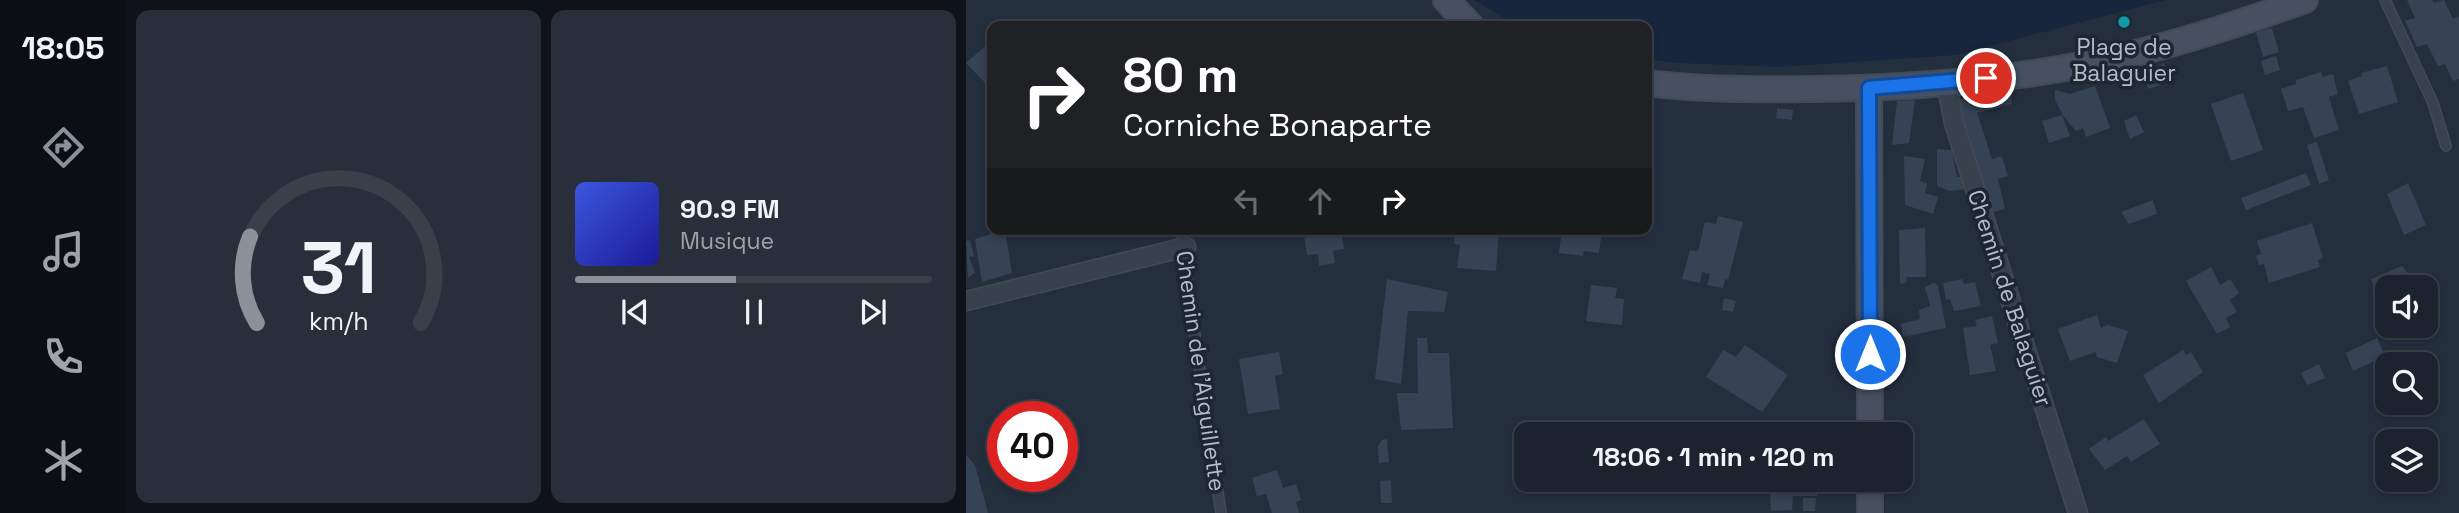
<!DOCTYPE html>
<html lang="fr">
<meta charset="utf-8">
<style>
body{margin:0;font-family:"Space Grotesk",sans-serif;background:#282f3a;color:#f1f3f6;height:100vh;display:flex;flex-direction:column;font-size:26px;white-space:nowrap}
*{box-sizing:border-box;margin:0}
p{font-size:23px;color:#a0a4aa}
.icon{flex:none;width:38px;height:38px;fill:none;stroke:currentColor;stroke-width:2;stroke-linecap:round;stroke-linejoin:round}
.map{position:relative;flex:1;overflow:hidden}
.side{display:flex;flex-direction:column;gap:10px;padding:10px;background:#0f1319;width:840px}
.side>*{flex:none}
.hud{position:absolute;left:21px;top:21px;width:665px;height:214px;border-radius:14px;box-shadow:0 4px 10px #0003,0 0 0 2px #39404a;background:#202124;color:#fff;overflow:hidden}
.controls{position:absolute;left:1409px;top:275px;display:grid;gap:14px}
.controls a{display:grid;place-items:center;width:63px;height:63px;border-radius:14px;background:#1b232e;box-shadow:0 4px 10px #0003,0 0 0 2px #39404a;font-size:35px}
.speed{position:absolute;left:21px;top:401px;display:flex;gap:14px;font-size:35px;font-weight:700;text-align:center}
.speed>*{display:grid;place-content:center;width:91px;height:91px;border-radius:50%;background:#1b232e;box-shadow:0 4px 10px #0003,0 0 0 2px #39404a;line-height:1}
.speed .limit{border:10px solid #d22;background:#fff;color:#111}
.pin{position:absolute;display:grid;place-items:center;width:60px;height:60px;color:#fff;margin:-30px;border:4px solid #fff;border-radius:50%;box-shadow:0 2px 7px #0007}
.me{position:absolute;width:77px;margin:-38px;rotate:0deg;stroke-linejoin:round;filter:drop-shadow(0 0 5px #0008)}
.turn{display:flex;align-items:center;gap:24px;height:147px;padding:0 21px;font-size:32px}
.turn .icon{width:91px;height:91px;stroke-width:2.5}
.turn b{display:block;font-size:49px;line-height:60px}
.lanes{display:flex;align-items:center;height:66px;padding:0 21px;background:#0003;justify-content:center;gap:35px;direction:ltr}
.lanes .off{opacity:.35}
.side .tile{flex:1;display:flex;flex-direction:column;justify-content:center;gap:10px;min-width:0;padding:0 24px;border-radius:14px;background:#282f3a}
.side .dial{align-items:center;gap:0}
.dial svg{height:182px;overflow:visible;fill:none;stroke:#39404a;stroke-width:7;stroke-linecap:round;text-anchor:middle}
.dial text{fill:#f1f3f6;stroke:none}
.song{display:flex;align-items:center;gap:21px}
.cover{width:84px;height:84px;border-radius:10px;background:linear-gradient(135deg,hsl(230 70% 55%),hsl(240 70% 35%))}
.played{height:7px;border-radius:4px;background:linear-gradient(90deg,#8c9099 45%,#39404a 45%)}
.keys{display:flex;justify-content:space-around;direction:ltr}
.side .tiles{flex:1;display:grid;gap:10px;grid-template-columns:repeat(2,1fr)}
.trip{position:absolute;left:548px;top:422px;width:399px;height:70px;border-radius:14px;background:#1b232e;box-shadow:0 4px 10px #0003,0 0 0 2px #39404a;font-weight:600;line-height:70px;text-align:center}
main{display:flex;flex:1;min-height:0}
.menu{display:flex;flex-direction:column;width:126px;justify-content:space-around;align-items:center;background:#0b0e12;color:#a0a4aa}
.menu .icon{width:49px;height:49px}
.menu .current{color:#8c9099}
.menu b{font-size:32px;color:#f1f3f6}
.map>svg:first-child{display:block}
</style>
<main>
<nav class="menu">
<b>18:05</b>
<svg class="icon current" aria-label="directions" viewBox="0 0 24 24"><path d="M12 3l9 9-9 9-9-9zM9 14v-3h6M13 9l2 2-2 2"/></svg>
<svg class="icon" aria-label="music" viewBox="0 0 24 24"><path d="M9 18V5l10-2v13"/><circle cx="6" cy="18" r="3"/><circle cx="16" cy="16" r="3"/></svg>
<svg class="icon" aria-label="phone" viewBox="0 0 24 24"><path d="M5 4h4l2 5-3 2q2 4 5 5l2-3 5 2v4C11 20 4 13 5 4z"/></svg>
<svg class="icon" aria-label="climate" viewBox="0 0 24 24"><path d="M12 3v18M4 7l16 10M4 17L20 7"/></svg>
</nav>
<section class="side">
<div class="tiles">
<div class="tile dial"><svg viewBox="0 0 100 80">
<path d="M14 69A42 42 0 1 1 86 69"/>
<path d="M14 69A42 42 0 0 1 11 31" stroke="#8c9099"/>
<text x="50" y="56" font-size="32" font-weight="700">31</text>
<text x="50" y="72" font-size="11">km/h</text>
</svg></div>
<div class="tile">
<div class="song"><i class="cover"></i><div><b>90.9 FM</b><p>Musique</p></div></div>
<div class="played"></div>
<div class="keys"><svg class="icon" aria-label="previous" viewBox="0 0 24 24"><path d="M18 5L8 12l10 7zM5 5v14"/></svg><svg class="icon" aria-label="pause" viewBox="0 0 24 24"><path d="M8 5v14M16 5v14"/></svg><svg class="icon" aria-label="next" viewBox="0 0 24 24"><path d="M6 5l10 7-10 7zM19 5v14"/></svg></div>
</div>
</div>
</section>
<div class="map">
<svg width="1493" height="513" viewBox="0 0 1493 513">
<rect width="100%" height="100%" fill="#242f3e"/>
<path fill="#17263c" d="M508,0H1200L990,55L812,67L712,63L681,59V26H551Z"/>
<path fill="#364354" d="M1441,0H1466L1468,3L1478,0L1487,19L1493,16V79L1487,81L1479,64L1472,66L1461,44L1451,47L1439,21L1449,18Z
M1306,28L1313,52L1297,57L1290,32Z
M24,42L26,45V90L0,63Z
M1310,56L1314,70L1299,75L1295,61Z
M1198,63L1203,82L1182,89L1177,71Z
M1421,66L1432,102L1393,114L1382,81L1396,76L1395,73Z
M1355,72L1357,77L1367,74L1372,94L1363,97L1373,130L1348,138L1337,107L1322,111L1315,89L1330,84V80Z
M1129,86L1144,128L1120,137L1117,128L1110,131L1098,117L1089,100V90L1104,94Z
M1044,92L1046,104L1011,113L1026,159L1036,156L1042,176L1032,179L1039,209L1027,212L1033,230L1025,233L994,117V99Z
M1277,93L1297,150L1265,161L1245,104Z
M949,100L943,143L926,145L931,101Z
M811,108L827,110L826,120L810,118Z
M1096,115L1104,136L1083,143L1076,121Z
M1170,115L1178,132L1164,139L1158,121Z
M1351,142L1363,180L1353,184L1341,145Z
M971,149L986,150L991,177H997L1001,189L983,191L971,186Z
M938,156L959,159L954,181L961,183L959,193L972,197L967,214L939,205Z
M1340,173L1345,185L1280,210L1275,198Z
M1442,183L1460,225L1438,235L1421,194Z
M1187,200L1191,214L1163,224L1155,212Z
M752,216L777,222L762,280L759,279L757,288L741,285L744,274L736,272L734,283L716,279L724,250L732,251L739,222L750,224Z
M1346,223L1357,258L1352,260L1354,267L1303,283L1298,264L1293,265L1290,256L1295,254L1291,241Z
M959,228L960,277H941L940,283L934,284L933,230Z
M337,229H375L378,249L367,251L369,263L353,266L352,254L341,255Z
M490,229H533L530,271L491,268L494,245L488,244Z
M596,229L636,230L633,253L618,251L617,256L593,253Z
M39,230L46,273L16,282L9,239Z
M4,240L8,256L3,257L9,273L2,278L0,241Z
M1436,266L1454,287H1421V326H1434L1421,331L1410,306L1416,303L1405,279Z
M1245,267L1254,285L1264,279L1273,293L1264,300L1271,312L1260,318L1264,327L1251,334L1220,281Z
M421,279L482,292L478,312L442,311L435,384L409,379Z
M996,279L998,284L1009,282L1015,306L988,311L984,299L980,300L977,283Z
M968,283L972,286L980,328L937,337L935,324L954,319L953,310L964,306L959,287Z
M625,285L651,288L649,298L658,299L656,325L620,321Z
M758,298L770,301L767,312L756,310Z
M1131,315L1135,328L1141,325L1162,331L1151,363L1131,357L1130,352L1104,361L1092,329Z
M1026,316L1032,343L1024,345L1030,371L1004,375L997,328L1011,326L1009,320Z
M451,338H461L462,353H483L487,428L435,430L431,393H452Z
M1411,338L1419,356L1387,371L1380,353Z
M779,345L822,375L796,412L740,377L757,350L770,357Z
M1217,350L1220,355L1225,352L1237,372L1193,403L1177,375Z
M313,352L317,374L309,376L314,409L282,414L273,359Z
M1353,364L1359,378L1341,385L1335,373Z
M1178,419L1194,444L1165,462L1161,456L1139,470L1123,449L1140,437L1142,441Z
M421,439L423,462L413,463L412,446L416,440Z
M0,455L9,465L22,513H0Z
M311,470L317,488L330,484L335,500L330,502L333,513H306L300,494L291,496L286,478Z
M425,480L426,503H415L414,481Z
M794,480H851V496H827L826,510L805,511L804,493L794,492Z
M837,498H850L849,511H837Z"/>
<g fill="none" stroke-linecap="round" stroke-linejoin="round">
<g stroke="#414a57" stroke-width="12">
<path id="lane" d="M1419,0L1467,103L1480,146
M214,229L220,247L222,288L255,513"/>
</g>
<g stroke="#414a57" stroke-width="21">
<path id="street" d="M980,82L988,123L1112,513
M0,301L220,247"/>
</g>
<g stroke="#414a57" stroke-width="28">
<path id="secondary" d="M480,0L505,26
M681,83C735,90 791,90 845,89C941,88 1041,81 1135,61C1203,47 1273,24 1339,0
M903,88L904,434
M904,513V480"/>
</g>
<use href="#lane" stroke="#38414e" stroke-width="9"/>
<use href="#street" stroke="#38414e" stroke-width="18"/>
<use href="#secondary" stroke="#465061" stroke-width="24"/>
</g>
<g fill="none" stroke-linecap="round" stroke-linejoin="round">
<g stroke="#114b97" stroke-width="18">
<path id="route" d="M904,354L903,88L1020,78"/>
</g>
<use href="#route" stroke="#1a73e8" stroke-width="12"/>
</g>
<circle fill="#0f9aa8" stroke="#1d2633" stroke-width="2.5" cx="1158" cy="22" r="7"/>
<g text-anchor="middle" stroke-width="7" stroke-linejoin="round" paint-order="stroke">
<g font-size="23" fill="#b4bcc9" stroke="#1d2633">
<text x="1158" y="55">Plage de<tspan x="1158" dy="26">Balaguier</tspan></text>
</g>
<g font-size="23" fill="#b4bcc9" stroke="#1d2633">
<text transform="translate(1044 298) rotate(72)" y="8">Chemin de Balaguier</text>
<text transform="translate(235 371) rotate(82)" y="8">Chemin de l'Aiguillette</text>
</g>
</g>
</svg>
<div class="controls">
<a><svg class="icon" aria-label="sound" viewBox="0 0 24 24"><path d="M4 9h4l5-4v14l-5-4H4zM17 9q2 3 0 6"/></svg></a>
<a><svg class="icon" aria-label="search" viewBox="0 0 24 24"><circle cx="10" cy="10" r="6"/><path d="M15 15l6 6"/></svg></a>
<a><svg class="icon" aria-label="layers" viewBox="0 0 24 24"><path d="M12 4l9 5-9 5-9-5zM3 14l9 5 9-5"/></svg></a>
</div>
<div class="speed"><div class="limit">40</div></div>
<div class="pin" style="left:1020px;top:78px;background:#d93025"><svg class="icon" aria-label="arrive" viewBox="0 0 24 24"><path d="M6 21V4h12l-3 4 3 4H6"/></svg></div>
<svg class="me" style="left:904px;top:354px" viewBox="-20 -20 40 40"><circle r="17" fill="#1a73e8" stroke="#fff" stroke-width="3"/><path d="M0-11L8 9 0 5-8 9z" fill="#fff"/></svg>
<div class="trip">18:06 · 1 min · 120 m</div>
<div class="hud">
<div class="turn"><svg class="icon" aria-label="right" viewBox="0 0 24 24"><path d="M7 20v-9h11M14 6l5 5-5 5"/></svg><div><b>80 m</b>Corniche Bonaparte</div></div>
<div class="lanes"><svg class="icon off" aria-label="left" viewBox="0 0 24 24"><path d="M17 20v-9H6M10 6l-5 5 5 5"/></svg><svg class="icon off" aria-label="ahead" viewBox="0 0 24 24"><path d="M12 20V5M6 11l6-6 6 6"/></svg><svg class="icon" aria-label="right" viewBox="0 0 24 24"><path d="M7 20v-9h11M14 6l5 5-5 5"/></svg></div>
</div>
</div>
</main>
